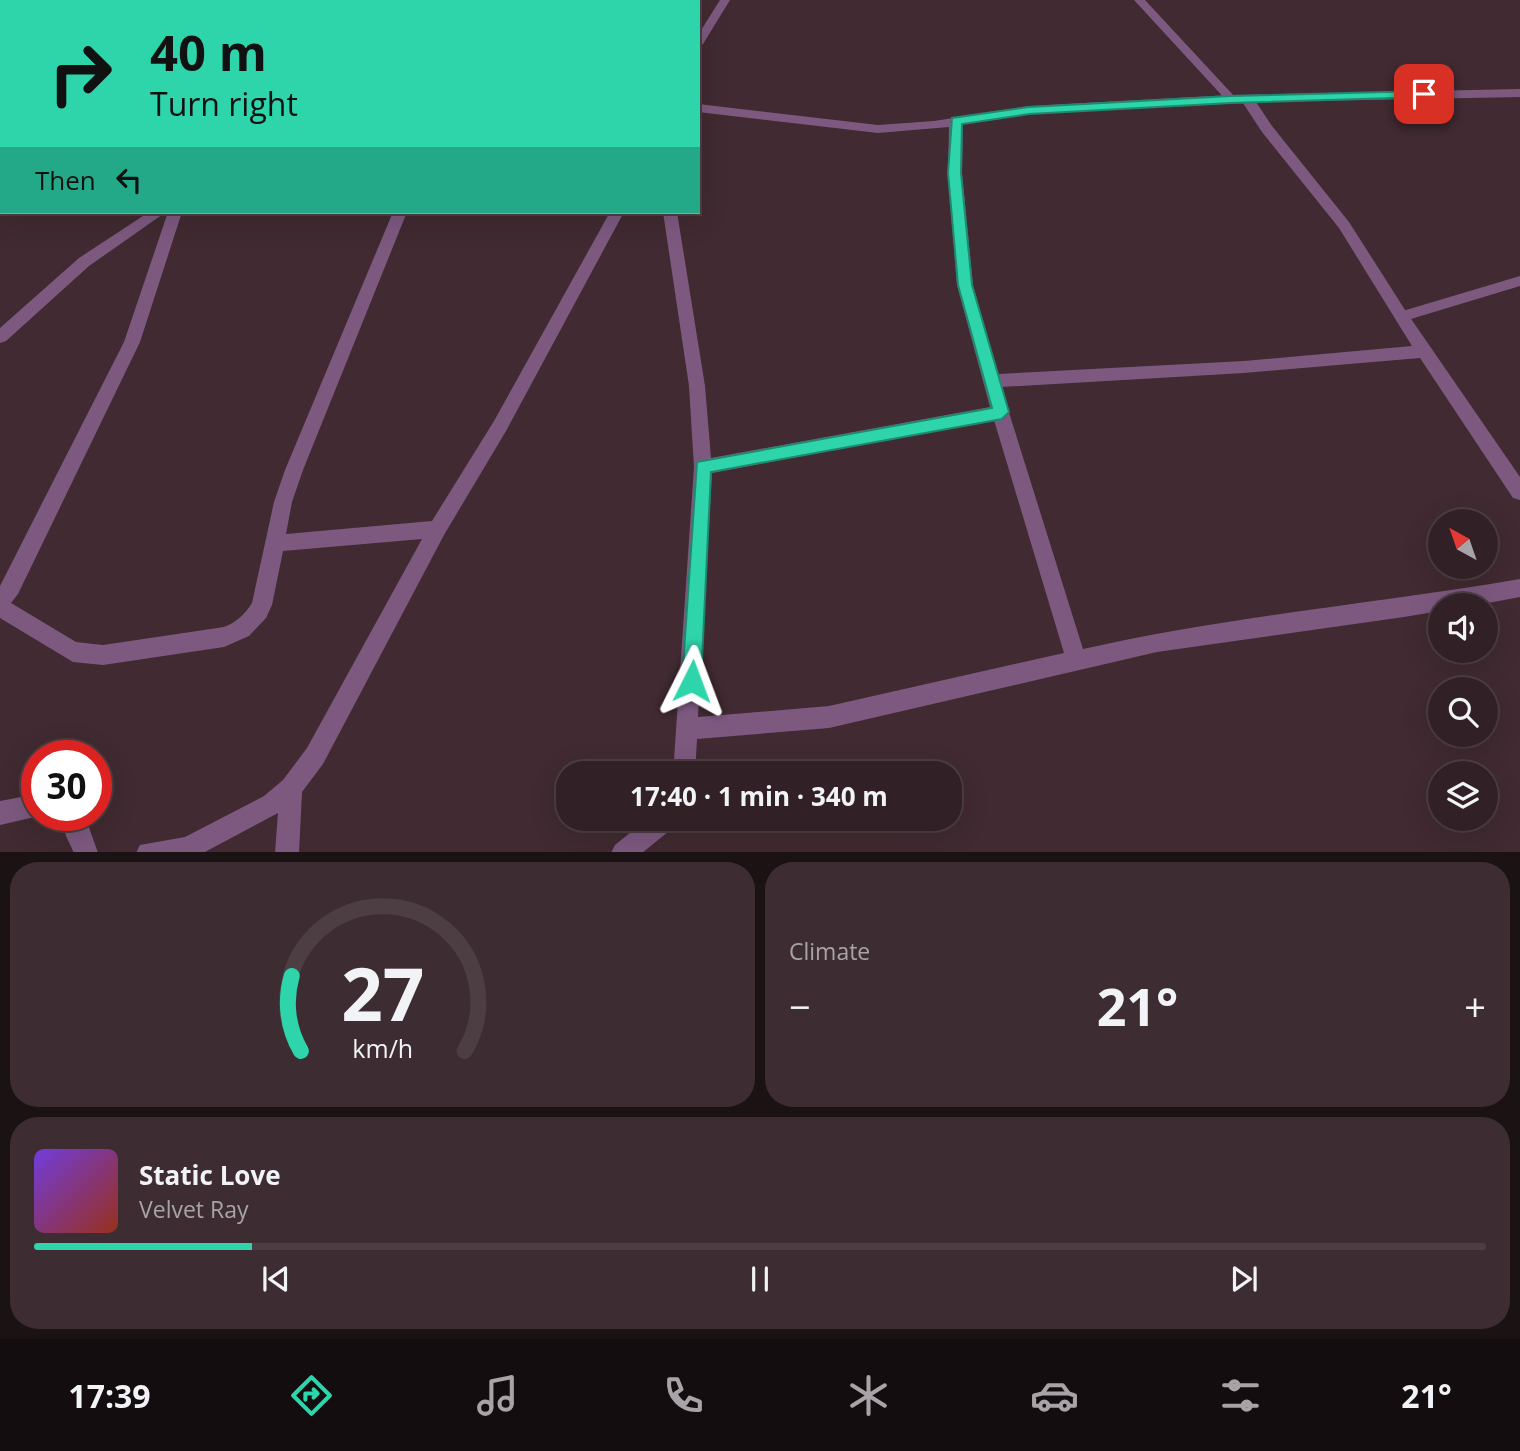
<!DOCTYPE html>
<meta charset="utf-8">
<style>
body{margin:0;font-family:"Open Sans",sans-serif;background:#3d2d32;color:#f1f3f6;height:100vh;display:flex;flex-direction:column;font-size:26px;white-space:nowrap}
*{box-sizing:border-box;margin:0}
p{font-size:23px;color:#a8a3a7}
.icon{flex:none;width:38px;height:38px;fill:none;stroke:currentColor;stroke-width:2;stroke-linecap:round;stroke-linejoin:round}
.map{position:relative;height:852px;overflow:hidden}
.drawer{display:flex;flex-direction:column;gap:10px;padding:10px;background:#1b1214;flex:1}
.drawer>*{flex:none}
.guide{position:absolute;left:0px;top:0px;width:700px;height:214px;box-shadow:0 7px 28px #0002,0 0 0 2px #4c3e42;background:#2ed4aa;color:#111;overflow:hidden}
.needle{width:46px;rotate:320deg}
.tools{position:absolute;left:1428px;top:509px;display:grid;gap:14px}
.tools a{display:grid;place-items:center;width:70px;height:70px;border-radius:50%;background:#312025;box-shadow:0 7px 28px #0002,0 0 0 2px #4c3e42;font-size:35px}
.speed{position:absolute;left:21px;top:740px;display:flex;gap:14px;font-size:35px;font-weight:700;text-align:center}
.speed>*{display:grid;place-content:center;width:91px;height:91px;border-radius:50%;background:#312025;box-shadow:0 7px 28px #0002,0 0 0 2px #4c3e42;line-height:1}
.speed .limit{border:10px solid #d22;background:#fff;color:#111}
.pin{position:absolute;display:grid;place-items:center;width:60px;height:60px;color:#fff;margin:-30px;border-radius:14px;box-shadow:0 4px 10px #0006}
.me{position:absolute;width:77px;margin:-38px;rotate:3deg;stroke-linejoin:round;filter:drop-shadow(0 0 5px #0008)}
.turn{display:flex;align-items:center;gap:24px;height:147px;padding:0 35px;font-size:32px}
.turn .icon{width:91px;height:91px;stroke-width:2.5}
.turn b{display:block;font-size:49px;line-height:60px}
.then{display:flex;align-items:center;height:66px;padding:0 35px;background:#0003;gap:14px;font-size:26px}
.big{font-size:52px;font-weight:700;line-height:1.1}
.drawer .widget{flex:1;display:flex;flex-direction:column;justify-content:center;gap:10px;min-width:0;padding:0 24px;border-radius:28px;background:#3d2d32}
.drawer .dial{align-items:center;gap:0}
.dial svg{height:182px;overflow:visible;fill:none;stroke:#4c3e42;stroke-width:7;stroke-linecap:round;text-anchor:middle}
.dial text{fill:#f1f3f6;stroke:none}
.song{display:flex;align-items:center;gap:21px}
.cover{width:84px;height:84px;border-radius:10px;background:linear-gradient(135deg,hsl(260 70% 55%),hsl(10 70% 35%))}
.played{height:7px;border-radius:4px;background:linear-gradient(90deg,#2ed4aa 15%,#4c3e42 15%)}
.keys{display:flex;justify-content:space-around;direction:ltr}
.heat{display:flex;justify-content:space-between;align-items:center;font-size:38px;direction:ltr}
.drawer .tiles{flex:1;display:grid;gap:10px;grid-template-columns:1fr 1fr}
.widget:last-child{grid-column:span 2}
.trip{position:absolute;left:556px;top:761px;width:406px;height:70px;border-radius:28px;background:#312025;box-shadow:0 7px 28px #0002,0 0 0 2px #4c3e42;font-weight:700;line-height:70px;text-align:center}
.dock{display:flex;height:112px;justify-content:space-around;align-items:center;background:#140d0f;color:#a8a3a7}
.dock .icon{width:49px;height:49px}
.dock .selected{color:#2ed4aa}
.dock b{font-size:32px;color:#f1f3f6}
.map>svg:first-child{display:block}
</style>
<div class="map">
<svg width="1520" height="853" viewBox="0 0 1520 853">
<rect width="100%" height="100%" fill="#412a31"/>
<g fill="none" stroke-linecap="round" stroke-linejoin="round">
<path fill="#7d5980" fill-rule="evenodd" d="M720,0H730L703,44L698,47V35Z
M1134,0H1145L1235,97V101H1227Z
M1520,276V286L1401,322L1394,317L1396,313Z"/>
<path fill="#7d5980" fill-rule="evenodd" d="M41,0H53L40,2Z
M304,0H316L302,2Z
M489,0H501L488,2Z
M630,0H642L629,2Z
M2,43V52L0,53V44Z
M0,82H2V90H0Z
M1520,89V97L1256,102L1272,126L1349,222L1407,313L1520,477V500L1513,498L1420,358L1244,373L1001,387L1083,649C1227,616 1375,604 1520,579V597L1472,606H1440V611L1404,617L1157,652L829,728L697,739L695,774H673L694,467L689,386L663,212H677L705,386L711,458L990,407L957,285L948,173L949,127L878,133L698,112V104L878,125L934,121L1029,106L1231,95ZM1243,103L1262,132L1339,228L1412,346L1244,361L998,374L973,285L962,173L963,124L1029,114ZM994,420L1064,653L829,706L698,717L712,473Z
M2,113V123H0V114Z
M149,212H166L89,266L6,341L0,343V328L79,258Z
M168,212H182L140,342L18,594L11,603L76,642L103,645L224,627C237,622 245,614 252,603L274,502L285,470L393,212H407L303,470L292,502L286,534L432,521L494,421L610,212H624L506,431L444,535L323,764L302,792L299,853H275L278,813L203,853H136L140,845L185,837L264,796L283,780L307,748L422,539L283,551L272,605L266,618L249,636L224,647L103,665L73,662L0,618V586L124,342Z
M37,794V816H39L0,825V801Z
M62,816H85L98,853H74L66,836Z
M647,819H678L674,827L642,853H611L615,845Z"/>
</g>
<path fill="#2ed4aa" stroke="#1e8a6e" stroke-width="2" d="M1424,91L1430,94L1428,97L1231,103L1029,114L962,124L961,173L972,285L1009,412L1002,419L711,472L701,681L699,688L692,691L685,688L682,681L697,462L992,408L958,285L948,173L952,118L1029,107L1231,96Z"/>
</svg>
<div class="tools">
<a><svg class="needle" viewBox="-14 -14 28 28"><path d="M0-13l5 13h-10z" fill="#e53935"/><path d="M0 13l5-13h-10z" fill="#a8a3a7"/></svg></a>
<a><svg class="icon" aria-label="sound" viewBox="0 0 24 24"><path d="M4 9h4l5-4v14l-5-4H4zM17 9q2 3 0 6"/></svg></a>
<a><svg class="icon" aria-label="search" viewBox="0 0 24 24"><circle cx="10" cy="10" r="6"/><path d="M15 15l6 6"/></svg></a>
<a><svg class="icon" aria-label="layers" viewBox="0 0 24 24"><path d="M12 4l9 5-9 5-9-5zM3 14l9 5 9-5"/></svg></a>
</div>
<div class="speed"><div class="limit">30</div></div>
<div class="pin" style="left:1424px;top:94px;background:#d93025"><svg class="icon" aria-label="arrive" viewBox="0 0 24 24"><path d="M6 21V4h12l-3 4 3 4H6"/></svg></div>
<svg class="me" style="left:692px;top:681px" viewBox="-20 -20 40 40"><path d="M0-17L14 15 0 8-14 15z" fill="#2ed4aa" stroke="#fff" stroke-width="4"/></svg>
<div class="trip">17:40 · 1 min · 340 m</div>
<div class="guide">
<div class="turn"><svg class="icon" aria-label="right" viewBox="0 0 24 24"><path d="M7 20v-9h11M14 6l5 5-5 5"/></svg><div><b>40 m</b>Turn right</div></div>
<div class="then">Then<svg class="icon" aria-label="left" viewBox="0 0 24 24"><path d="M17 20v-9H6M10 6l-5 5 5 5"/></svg></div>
</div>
</div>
<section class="drawer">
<div class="tiles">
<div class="widget dial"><svg viewBox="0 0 100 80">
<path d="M14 69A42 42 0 1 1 86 69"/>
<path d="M14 69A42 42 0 0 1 10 36" stroke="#2ed4aa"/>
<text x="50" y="56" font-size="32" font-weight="700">27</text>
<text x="50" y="72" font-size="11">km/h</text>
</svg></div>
<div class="widget"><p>Climate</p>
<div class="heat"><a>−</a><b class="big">21°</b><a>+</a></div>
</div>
<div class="widget">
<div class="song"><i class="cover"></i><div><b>Static Love</b><p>Velvet Ray</p></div></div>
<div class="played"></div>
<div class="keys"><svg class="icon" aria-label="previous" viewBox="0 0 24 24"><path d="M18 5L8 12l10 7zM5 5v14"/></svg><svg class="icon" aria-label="pause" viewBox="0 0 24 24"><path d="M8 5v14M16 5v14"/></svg><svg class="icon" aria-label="next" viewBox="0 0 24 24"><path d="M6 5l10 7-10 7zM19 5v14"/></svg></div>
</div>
</div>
</section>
<nav class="dock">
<b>17:39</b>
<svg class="icon selected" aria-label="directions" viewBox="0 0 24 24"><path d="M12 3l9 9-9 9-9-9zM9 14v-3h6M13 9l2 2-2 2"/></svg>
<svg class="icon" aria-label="music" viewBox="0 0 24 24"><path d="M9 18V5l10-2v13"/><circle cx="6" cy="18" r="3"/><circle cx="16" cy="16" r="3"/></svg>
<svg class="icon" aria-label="phone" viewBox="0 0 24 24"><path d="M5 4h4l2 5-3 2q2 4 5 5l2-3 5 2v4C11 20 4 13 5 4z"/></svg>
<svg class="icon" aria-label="climate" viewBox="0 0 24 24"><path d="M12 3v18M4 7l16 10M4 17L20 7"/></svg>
<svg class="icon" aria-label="car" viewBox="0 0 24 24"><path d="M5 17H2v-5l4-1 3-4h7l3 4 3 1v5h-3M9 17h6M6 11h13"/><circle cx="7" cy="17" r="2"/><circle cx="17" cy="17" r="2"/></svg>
<svg class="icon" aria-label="filters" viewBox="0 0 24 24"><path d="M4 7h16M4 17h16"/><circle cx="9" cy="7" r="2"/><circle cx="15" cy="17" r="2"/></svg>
<b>21°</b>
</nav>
